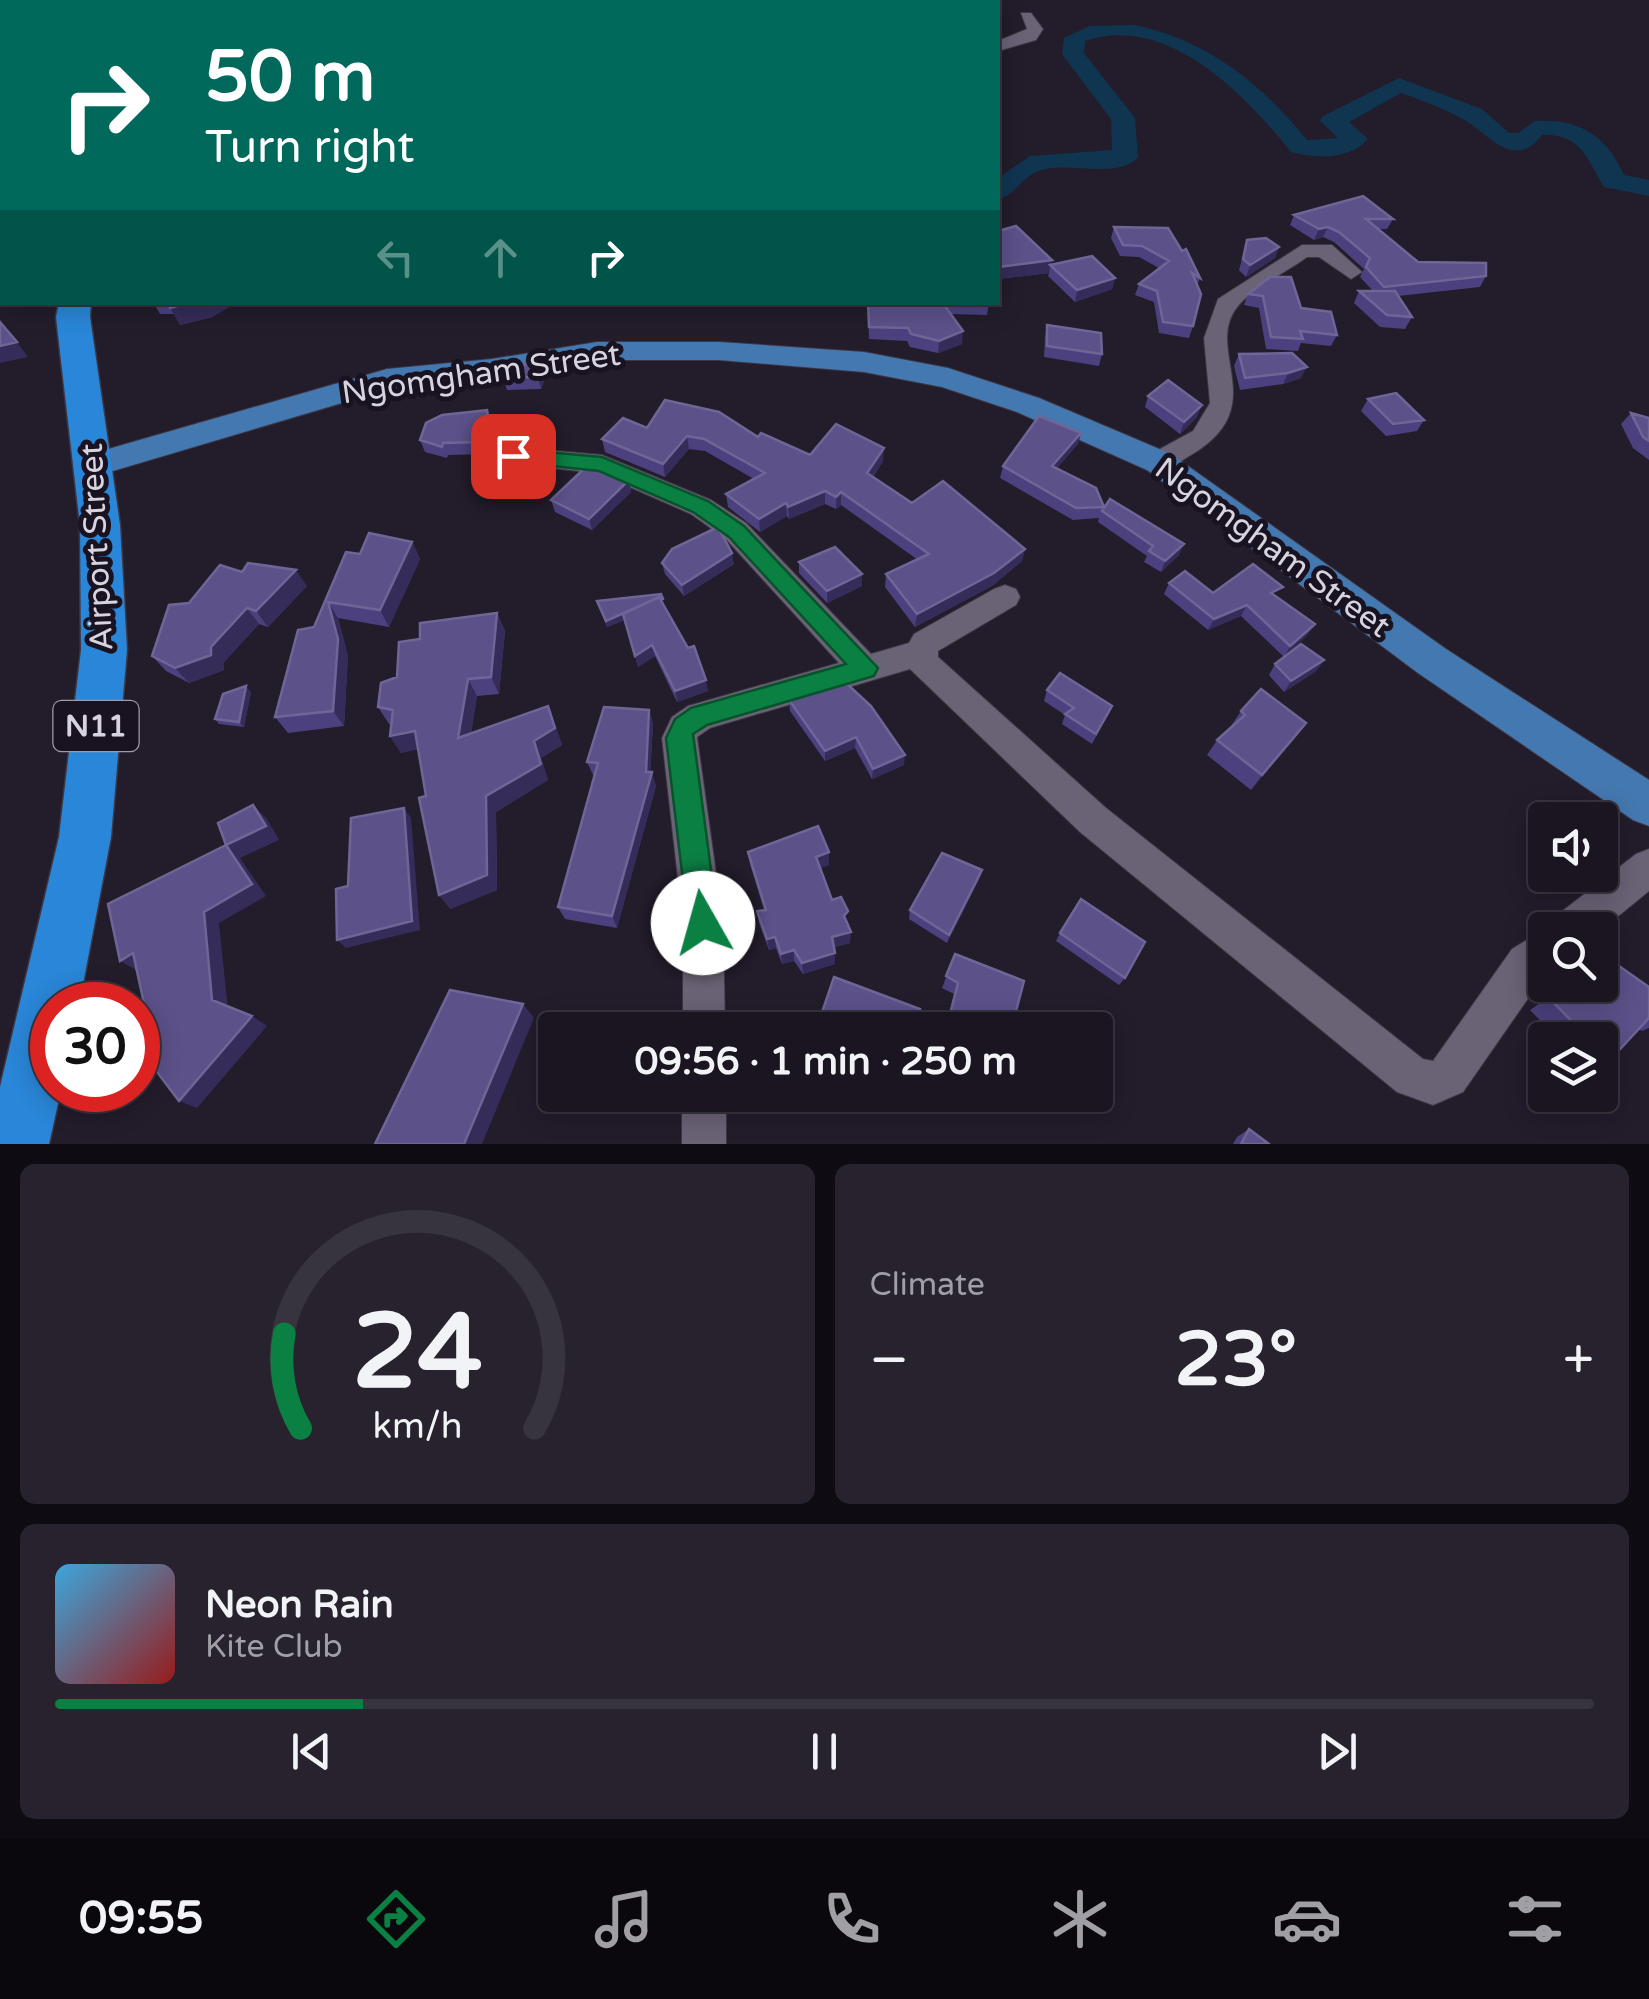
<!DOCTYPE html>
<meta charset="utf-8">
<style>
body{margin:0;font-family:"Varela Round",sans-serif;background:#27222d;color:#f1f3f6;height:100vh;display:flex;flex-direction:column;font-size:38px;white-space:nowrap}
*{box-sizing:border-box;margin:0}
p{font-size:32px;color:#9f9fa5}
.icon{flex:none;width:55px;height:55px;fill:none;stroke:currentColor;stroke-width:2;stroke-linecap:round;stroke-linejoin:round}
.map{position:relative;height:1144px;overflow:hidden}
.details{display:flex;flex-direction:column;gap:20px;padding:20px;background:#0e0c12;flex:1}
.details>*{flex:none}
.guide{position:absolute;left:0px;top:0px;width:1000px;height:305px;box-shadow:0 5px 25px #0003,0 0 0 2px #38343e;background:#00695c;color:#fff;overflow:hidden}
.controls{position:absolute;left:1528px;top:802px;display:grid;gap:20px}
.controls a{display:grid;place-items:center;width:90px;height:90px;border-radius:10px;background:#1a1520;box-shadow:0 5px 25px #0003,0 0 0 2px #38343e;font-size:50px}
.speed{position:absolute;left:30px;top:982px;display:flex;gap:20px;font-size:50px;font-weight:700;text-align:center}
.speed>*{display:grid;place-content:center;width:130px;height:130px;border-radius:50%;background:#1a1520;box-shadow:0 5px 25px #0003,0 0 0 2px #38343e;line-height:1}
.speed .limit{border:15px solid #d22;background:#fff;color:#111}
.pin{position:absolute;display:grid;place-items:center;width:85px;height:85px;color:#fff;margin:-42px;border-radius:20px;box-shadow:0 5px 15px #0006}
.me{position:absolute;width:110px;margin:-55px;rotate:353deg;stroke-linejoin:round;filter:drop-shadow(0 0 8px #0008)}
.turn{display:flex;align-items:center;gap:35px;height:210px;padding:0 40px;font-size:45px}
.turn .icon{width:130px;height:130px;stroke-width:2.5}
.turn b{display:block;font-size:70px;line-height:85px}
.lanes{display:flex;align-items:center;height:95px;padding:0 40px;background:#0003;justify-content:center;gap:50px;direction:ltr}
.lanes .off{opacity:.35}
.big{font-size:75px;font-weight:800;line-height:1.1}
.details .card{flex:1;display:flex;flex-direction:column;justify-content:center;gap:15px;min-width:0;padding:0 35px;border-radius:15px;background:#27222d}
.details .dial{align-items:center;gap:0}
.dial svg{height:260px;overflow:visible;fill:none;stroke:#38343e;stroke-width:7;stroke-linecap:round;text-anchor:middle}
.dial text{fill:#f1f3f6;stroke:none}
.song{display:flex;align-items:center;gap:30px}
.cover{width:120px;height:120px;border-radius:15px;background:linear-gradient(135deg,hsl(200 70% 55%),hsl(0 70% 35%))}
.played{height:10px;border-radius:5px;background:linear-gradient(90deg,#0b8043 20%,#38343e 20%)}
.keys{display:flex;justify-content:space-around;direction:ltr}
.heat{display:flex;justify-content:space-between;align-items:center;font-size:55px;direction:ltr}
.details .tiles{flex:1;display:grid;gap:20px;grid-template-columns:1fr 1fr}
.card:last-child{grid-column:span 2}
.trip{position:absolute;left:538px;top:1012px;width:575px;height:100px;border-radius:10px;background:#1a1520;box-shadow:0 5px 25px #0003,0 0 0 2px #38343e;font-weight:800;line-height:100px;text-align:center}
.dock{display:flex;height:160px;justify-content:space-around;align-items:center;background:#0a080d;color:#9f9fa5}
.dock .icon{width:70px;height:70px}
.dock .on{color:#0b8043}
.dock b{font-size:45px;color:#f1f3f6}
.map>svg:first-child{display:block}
</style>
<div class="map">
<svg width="1649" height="1144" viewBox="0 0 1649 1144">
<rect width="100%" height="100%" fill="#231c2b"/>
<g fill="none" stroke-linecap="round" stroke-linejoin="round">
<path fill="#103550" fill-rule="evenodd" d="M1135,25C1209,41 1259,82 1307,140L1338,138L1320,121L1323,116L1399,78L1482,109L1509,133H1518L1535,121C1579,118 1606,135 1624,175L1649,180V196L1604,187C1587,159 1581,133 1542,135C1513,173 1487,131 1461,118C1442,108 1422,100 1401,93L1349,122L1368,139C1350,160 1316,159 1291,152C1245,95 1168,13 1085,41L1084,53L1135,118L1138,157C1117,181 1064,159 1036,172C1021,179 1015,195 998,199V178L1030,156L1112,150L1111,119L1062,54L1064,38L1090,26Z"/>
<g stroke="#3d3744" stroke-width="2">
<path id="minor" d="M590,0H606V2H591Z
M744,0H760L761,2H746Z
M1021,13H1031L1043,29L1036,40L998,51V41L1027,29Z
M1302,245H1332L1362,272L1351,279L1319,257H1307C1287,272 1254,287 1238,306C1202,350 1274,406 1191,455C1177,463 1166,473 1149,469L1145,462L1149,455L1193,431L1210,403L1204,338L1218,299Z
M513,447L602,455L711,500L746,523L871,654L909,643L914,634L994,589L1005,585L1016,589L1020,597L1016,605L938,651V657L1106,808L1423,1059L1433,1061L1512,949L1545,929V974L1463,1092L1433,1105L1397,1092L1080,832L910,669L710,728L697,737L723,923L725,1030H683V923L662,738L672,717L688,706L839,663L726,539L691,514L598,473L503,463L500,456L503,449Z
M1649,849V891L1600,931L1550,930L1556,916L1636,854Z
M682,1095H726V1144H682Z"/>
</g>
<g stroke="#3d3744" stroke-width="2">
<path id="major" d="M597,342H719L864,352L948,368L1039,398L1171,454L1446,649L1649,780V826L1633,820L1418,673L1147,470L1017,412L942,387L864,372L719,360H597L492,379L389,389L96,476L84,472L79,464L84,456L387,369L492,359Z"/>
</g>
<g stroke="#3d3744" stroke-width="3">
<path id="highway" d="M59,302H91L90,317L120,525L127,650L111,837L79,1005H52V1090H61L49,1144H0V1087L59,837L81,650L80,525L56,317Z"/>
</g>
<use href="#minor" fill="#6a6275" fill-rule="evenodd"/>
<use href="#major" fill="#4478b0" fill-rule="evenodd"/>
<use href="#highway" fill="#2a86d8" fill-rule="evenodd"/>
</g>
<path fill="#4c417e" d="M1294,215L1393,219L1387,229H1379L1418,262L1486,276L1480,287L1398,296L1412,317L1405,329L1380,327L1354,303L1359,291H1373L1360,277L1364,269L1334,242L1323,237L1314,240L1290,225Z
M1114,227L1200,278L1197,285L1193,326L1189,338L1159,333L1154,302L1135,295L1139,284L1159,268L1139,257L1120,256L1111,238Z
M1247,240L1279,247L1275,258L1246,277L1239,270Z
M1052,265L1115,278L1112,289L1075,302L1048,276L1049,273L998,279Z
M1270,277L1301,308L1337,335L1331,346L1301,343L1298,351L1266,349L1259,308L1244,305L1248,294Z
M153,302H237L212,317L180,325L174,314H160Z
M868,302H989L987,315L950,314L962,344L938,353L910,347L907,341L869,339Z
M1047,325L1102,354L1099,366L1044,357L1045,336Z
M1239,354L1301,378L1283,384L1240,390L1234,366Z
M544,361L547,373L541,389L507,390L503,378Z
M1148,396L1197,417L1180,434L1145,407Z
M1368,399L1424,420L1417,431L1386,436L1361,411Z
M487,410L491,425L496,427L500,438L487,454L448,455L447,458L425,452L420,440Z
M1631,413L1649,418V460L1633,448L1621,424Z
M647,428L758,437L810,455L883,461L873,477L912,503L1025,549L1022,561L992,586L915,627L885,587L886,574L918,560L841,505L836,509L825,504L789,519L787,516L760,532L728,507L726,494L754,479L705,451L689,449L665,477L605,452L602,439Z
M1081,433L1078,444L1057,468L1104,507L1179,555L1161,572L1144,562L1147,556L1098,522L1099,518L1073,520L1000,478L1003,466Z
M629,480L631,492L592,530L555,512L551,500Z
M412,542L420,559L389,627L338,618L348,656L344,726L288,733L275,717L346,552L360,554Z
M799,562L862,574V586L827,603L799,573Z
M662,563L734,564L684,596L665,574Z
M242,572L307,586L268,627L259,624L224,662V670L189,683L166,671L152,656L189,603Z
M1169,583L1213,593L1277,597L1315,624L1307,635L1284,657L1241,616L1208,630L1164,594Z
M597,601L664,605L708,691L677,702L655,656L638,667L625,620L607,627Z
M497,613L505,631L499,694L477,696L471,733L548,706L562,745L541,758L548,780L496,812L497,890L450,909L418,749L401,753L390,736L391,725L389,724L378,707L420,639Z
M1324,660L1316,671L1284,692L1269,675L1275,664Z
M1047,690L1112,706L1092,744L1062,724L1065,715L1044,701Z
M251,692L244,727L219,724L215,719Z
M789,700L904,765L872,779L855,748L825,761L790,711Z
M649,710L653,724L650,772L656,786L617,928L565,919L558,907L594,775H593L587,762Z
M1241,711L1306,723L1251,790L1207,755L1217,740L1231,726Z
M748,852L829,865L820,868L832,900L848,922L850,943L834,947L835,964L803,974L794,961L782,964L776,948L769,950L759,923L757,911L764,910L750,864Z
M982,870L979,879L947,943L909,919L910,910Z
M1060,933L1125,978L1119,985L1056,941Z
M955,954L1011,1030H945L954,994L942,988Z
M1609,959L1649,987V1028L1642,1031L1639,1029L1610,1060L1600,1064V1040H1559L1530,1010L1566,985H1600V964Z
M1249,1129L1269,1144H1233L1237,1137Z"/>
<path fill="#362c59" d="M1328,227L1323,237L1314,240L1319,229Z
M1279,247L1275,258L1246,277L1250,265Z
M1052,260L1049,273L998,279V267Z
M1115,278L1112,289L1075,302L1077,290Z
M191,302H237L212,317L180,325L170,308Z
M963,331L962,344L938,353L939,341Z
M17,342L28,357L0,363V346Z
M544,361L547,373L541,389L538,377Z
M1307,367L1301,378L1283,384L1288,373Z
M1202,405L1197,417L1180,434L1184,422Z
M487,410L492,431L496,427L500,438L487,454L483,442L489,423Z
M1081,433L1078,444L1049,477L1052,466Z
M687,436L689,449L665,477L663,464Z
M884,448L883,461L866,486L867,473Z
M629,480L631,492L592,530L589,519Z
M825,491V504L789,519L788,507Z
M841,492V505L836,509V497Z
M786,503L787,516L760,532L759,519Z
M412,542L420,559L389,627L380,610Z
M1184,544L1179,555L1161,572L1165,561Z
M1025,549L1022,561L992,586L915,627L917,614Z
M732,553L734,564L684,596L682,585Z
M296,570L307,586L268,627L256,611Z
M862,574V586L827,603V591Z
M663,599L664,605L607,627L606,621Z
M328,602L338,618L348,656L344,726L333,711Z
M1247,605L1241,616L1208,630L1214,619Z
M247,608L259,624L224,662V670L189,683L175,668Z
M497,613L505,631L499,694L491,677Z
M1315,624L1307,635L1284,657L1290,646Z
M652,645L655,656L638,667L635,656Z
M1324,660L1316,671L1284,692L1291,681Z
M468,679L477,696L468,754L458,738Z
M706,680L708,691L677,702L675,691Z
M246,686L251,692L244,727L239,722Z
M548,706L562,745L541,758L548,780L496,812L497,890L450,909L439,895L486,796L534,741Z
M649,710L653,724L650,780L652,772L656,786L617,928L612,916L646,772Z
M1306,723L1295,738L1251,790L1262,775Z
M415,731L425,747L401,753L390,736Z
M856,737L855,748L825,761V751Z
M905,755L904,765L872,779L873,769Z
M253,805L267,819L279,840L240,858L266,896L219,923L228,1010L212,1000L204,912L226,845Z
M404,808L411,818L420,930L346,948L337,940Z
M829,852V865L816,870V857Z
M982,870L979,879L947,943L949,935Z
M851,932L850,943L832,948V937Z
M775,937L776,948L769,950L767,939Z
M794,950V961L782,964L781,954Z
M133,953L138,971L120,961Z
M835,953V964L803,974L802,963Z
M523,1004L534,1018L482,1144H464Z
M252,1016L267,1026L197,1108L179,1101Z"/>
<path fill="#5c5189" stroke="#6f6596" stroke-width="2.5" d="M367,0H444L446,2H367Z
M1363,196L1393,219H1366L1418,262L1486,263V276L1384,287L1366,267L1370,258L1339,232L1328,227L1319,229L1294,215Z
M1016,226L1052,260L998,267V231Z
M1114,227L1168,228L1182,251L1186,249L1200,278L1192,273L1201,294L1193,326L1163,322L1157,291L1139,284L1169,261L1142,246L1123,245Z
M1266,238L1279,247L1250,265L1243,259L1247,240Z
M1092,256L1115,278L1077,290L1050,265Z
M1270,277H1291L1301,308L1331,312L1337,335L1300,331L1303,339L1271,337L1263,296L1248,294Z
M1359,291H1395L1412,317L1387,315Z
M168,302H191L170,308Z
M868,302H942L963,331L939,341L911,334L908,328L869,327Z
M0,322L17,342L0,346Z
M1047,325L1101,333L1102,354L1047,346Z
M1292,353L1307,367L1288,373L1245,378L1239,354Z
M544,361L538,377L503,378L507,368Z
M1168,380L1202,405L1184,422L1148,396Z
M1396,393L1424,420L1393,424L1368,399Z
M665,400L719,412L758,437L761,433L810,455L836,424L884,448L867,473L912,503L943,481L1025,549L994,573L917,614L886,574L929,554L841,492L836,497L825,491L788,507L786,503L759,519L726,494L765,473L704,439L687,436L663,464L602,439L623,418L647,428Z
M487,410L489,423L496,427L483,442L443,443L442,447L420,440L426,423L442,415Z
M1631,413L1649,418V441L1643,437Z
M1039,416L1081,433L1052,466L1096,488L1104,507L1076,508L1003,466Z
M589,464L629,480L589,519L551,500Z
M1110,499L1184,544L1165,561L1149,551L1153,546L1102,511Z
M718,527L732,553L682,585L662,563L672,549Z
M369,533L412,542L380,610L328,602L338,639L333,711L275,717L298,630L314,627L346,552L360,554Z
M835,547L862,574L827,591L799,562Z
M248,563L296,570L256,611L247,608L211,647V655L175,668L152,656L169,605L189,603L220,565L242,572Z
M1253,564L1283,587L1271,593L1315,624L1290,646L1247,605L1214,619L1169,583L1185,571L1213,593Z
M661,594L663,599L661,600L659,597L606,621L597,601Z
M659,597L688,648L694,646L706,680L675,691L652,645L635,656L623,614Z
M497,613L491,677L468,679L458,738L548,706L555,728L534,741L541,764L486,796L487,875L439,895L419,798L426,796L415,731L390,736L393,710L378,707L381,683L397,677L399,642L420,639V623Z
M1301,644L1324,660L1291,681L1275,664Z
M1060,673L1112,706L1096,734L1065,714L1074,708L1047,690Z
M845,682L871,706L905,755L873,769L856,737L825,751L789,700Z
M246,686L239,722L215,719L223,694Z
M1261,689L1306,723L1262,775L1217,740L1245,715L1241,711Z
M604,707L649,710L646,772H652L612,916L558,907L598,763L587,762Z
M253,805L266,826L226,845L218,823Z
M404,808L412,921L337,940L336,889L348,886L351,818Z
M818,826L829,852L816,857L832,900L841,897L848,911L844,916L851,932L832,937L835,953L802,963L794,950L781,954L775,937L767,939L757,911L766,910L748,852Z
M226,845L252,884L204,912L212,1000L252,1016L179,1101L154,1068L157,1063L133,953L120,961L108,904Z
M942,853L982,870L949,935L910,910Z
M1081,899L1145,942L1125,978L1060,933Z
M955,954L1024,981L1011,1030H946L958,983L946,976Z
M1609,959L1649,987V1018L1610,1060L1600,1050V1040H1590L1551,1000L1571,985H1600V965Z
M834,977L920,1009L914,1030H816Z
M450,990L523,1004L464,1144H375Z
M1249,1129L1269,1144H1241Z"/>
<path fill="#0b8043" stroke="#07532c" stroke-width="2.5" d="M513,449L602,457L708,501L744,526L878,668L874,676L707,725L693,734L718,923L713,933L703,938L692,933L688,923L666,738L675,719L691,708L846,664L729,537L693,512L599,471L506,461L503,456Z"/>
<g text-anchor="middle" stroke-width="10" stroke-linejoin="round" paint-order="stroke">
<rect fill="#191321" stroke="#9f9aa6" stroke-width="2.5" x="53.5" y="701" width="85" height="50" rx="8"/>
<g font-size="30" font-weight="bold" fill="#d8d4df">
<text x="96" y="736">N11</text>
</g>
<g font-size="32" fill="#d8d4df" stroke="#191321">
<text transform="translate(481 373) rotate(-8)" y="11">Ngomgham Street</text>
<text transform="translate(96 547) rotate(-93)" y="11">Airport Street</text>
<text transform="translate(1273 547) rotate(36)" y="11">Ngomgham Street</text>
</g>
</g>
</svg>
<div class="controls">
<a><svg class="icon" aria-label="sound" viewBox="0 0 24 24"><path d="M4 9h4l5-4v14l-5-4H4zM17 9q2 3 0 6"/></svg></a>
<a><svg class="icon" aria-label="search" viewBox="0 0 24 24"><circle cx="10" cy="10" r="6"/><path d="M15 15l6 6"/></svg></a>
<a><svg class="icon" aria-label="layers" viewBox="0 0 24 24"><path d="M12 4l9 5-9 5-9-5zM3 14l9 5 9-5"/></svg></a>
</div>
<div class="speed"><div class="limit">30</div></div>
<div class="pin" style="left:513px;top:456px;background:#d93025"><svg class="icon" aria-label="arrive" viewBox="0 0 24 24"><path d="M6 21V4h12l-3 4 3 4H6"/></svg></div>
<svg class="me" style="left:703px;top:923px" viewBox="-20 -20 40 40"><circle r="19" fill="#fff"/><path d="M0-13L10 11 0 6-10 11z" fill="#0b8043"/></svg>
<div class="trip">09:56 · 1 min · 250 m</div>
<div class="guide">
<div class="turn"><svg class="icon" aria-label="right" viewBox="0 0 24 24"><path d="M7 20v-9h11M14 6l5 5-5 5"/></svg><div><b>50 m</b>Turn right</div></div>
<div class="lanes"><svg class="icon off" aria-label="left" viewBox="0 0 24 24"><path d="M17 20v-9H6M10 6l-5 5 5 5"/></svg><svg class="icon off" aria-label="ahead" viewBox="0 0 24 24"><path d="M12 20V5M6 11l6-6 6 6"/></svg><svg class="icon" aria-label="right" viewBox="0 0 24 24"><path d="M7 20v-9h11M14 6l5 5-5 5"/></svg></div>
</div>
</div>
<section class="details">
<div class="tiles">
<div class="card dial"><svg viewBox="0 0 100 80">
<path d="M14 69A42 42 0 1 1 86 69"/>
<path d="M14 69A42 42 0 0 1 9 40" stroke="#0b8043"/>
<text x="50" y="56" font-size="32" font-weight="700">24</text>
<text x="50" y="72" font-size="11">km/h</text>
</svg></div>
<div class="card"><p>Climate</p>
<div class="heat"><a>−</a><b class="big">23°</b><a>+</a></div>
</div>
<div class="card">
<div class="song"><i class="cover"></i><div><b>Neon Rain</b><p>Kite Club</p></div></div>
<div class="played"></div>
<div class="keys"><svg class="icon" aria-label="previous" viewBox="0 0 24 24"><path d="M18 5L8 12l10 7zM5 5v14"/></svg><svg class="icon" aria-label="pause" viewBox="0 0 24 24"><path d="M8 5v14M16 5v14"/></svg><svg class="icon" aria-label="next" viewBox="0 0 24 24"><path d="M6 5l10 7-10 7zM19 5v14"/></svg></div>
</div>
</div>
</section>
<nav class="dock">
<b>09:55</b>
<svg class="icon on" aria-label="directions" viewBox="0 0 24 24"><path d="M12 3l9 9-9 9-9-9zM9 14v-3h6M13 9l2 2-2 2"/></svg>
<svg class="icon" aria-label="music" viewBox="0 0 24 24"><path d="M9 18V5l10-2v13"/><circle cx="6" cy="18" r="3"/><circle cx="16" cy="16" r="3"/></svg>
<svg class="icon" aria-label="phone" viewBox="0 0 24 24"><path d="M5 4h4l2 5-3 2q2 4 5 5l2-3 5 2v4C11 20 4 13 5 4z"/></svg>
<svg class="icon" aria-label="climate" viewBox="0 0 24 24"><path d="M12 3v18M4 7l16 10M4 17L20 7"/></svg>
<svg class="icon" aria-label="car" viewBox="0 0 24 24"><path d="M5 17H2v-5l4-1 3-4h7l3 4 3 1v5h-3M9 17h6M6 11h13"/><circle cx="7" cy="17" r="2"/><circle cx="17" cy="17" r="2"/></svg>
<svg class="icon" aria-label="filters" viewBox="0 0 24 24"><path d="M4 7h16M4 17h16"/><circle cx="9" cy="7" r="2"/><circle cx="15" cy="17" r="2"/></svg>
</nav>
